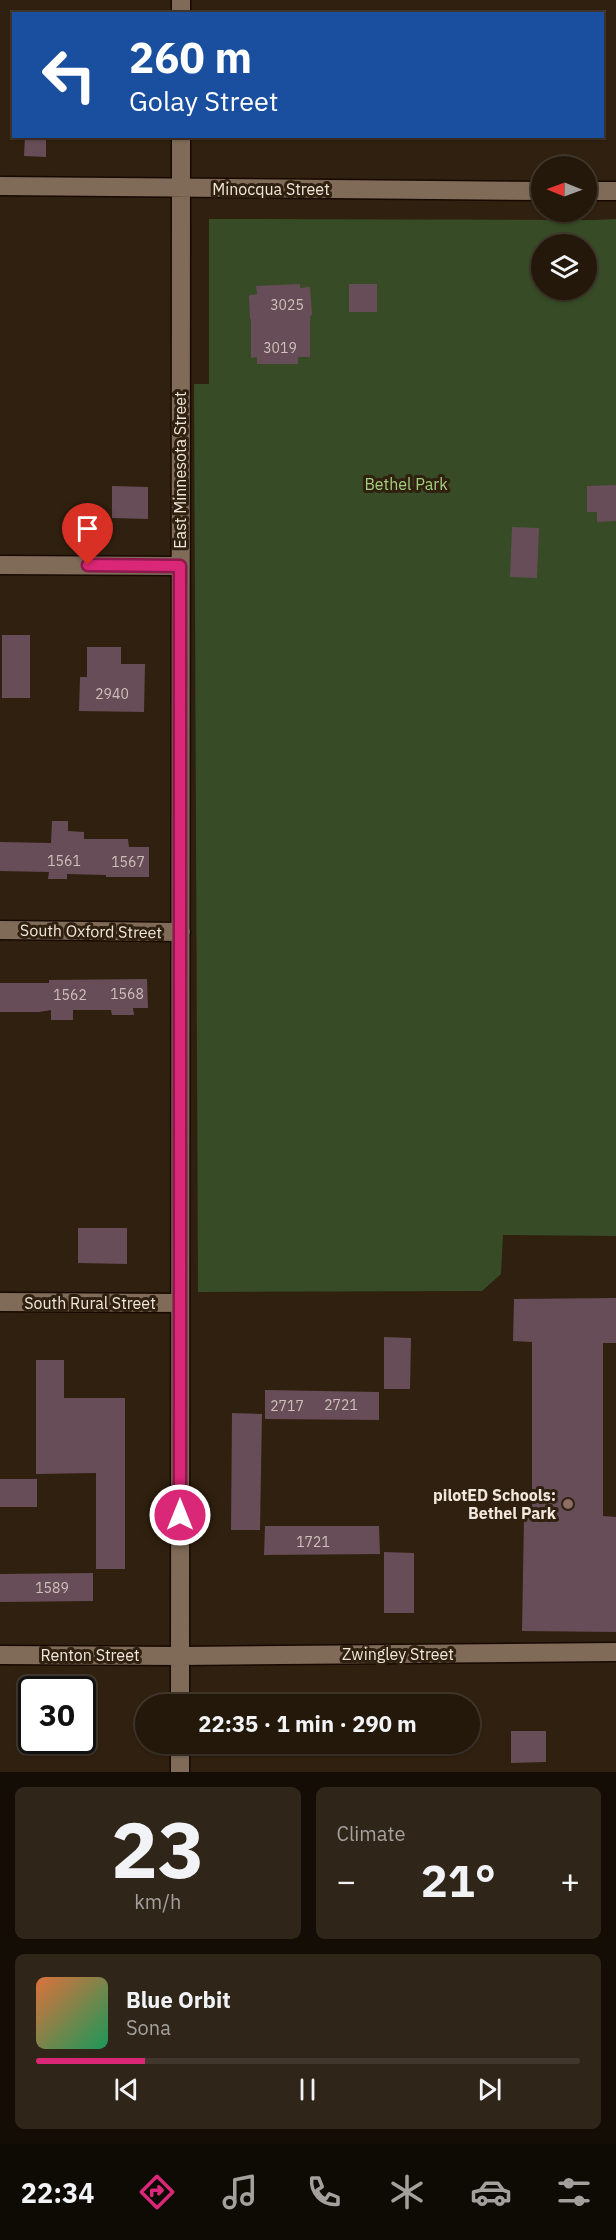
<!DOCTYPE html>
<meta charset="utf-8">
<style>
body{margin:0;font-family:"IBM Plex Sans",sans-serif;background:#302519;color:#f1f3f6;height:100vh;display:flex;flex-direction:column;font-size:22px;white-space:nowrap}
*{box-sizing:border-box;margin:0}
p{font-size:20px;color:#a3a09d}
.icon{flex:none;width:33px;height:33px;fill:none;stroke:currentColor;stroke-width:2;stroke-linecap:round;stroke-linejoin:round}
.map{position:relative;height:1772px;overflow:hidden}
.details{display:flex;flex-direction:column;gap:15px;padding:15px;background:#140d06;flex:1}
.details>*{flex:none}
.guide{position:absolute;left:12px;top:12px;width:592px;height:126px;border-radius:0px;box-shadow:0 2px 4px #0004,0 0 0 2px #41372c;background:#1a4fa0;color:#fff;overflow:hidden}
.needle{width:39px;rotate:271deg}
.fabs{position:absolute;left:531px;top:156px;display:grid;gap:12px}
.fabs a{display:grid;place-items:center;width:66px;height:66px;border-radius:50%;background:#24180b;box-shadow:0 2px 4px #0004,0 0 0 2px #41372c;font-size:30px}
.speed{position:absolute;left:18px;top:1676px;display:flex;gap:12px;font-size:30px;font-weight:700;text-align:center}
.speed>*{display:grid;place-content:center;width:78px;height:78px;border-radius:50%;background:#24180b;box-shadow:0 2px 4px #0004,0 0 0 2px #41372c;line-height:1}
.speed .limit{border:3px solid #111;border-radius:9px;background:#fff;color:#111}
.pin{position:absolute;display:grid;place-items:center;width:51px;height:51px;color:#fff;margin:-62px -26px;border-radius:50% 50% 50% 0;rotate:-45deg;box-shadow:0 0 6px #0007}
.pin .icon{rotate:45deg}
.me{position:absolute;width:66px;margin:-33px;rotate:0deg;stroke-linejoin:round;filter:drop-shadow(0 0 4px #0008)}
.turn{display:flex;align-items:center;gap:21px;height:126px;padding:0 18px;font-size:27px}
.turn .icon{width:78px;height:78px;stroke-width:2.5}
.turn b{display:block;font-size:42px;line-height:51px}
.big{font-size:45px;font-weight:700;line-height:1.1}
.details .card{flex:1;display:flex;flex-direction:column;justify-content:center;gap:9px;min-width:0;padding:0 21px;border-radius:9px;background:#302519}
.details .dial{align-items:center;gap:0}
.dial b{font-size:78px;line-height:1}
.song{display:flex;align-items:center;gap:18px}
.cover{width:72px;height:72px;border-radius:9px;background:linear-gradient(135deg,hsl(20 70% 55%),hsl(150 70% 35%))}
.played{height:6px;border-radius:3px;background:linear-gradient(90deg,#db2777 20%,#41372c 20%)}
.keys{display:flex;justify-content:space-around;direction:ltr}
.heat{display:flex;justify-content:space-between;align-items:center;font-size:33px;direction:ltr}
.details .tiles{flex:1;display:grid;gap:15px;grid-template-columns:1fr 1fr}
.card:last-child{grid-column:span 2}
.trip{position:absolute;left:135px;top:1694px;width:345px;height:60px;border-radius:30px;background:#24180b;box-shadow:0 2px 4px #0004,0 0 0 2px #41372c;font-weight:700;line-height:60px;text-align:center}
.dock{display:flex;height:96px;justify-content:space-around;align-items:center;background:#0e0a04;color:#a3a09d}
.dock .icon{width:42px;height:42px}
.dock .on{color:#db2777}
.dock b{font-size:27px;color:#f1f3f6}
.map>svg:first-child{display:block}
</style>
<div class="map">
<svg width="616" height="1772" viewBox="0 0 616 1772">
<rect width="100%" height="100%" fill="#30200f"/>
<path fill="#364b26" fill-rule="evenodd" d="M209,219L595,220L616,219V1236L503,1235L501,1274L482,1291L198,1292L194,384H209ZM542,244H586V290H542Z"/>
<path fill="#664d57" d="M25,136H46V157L24,156Z
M300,284V288L310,287L312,314L310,317V357H298V364H257V357L251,358V319H250L249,295L257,294L256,286Z
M349,284H377V312H349Z
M616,485V521L597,522V512H587V486Z
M112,486L148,487V519L112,518Z
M512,527L539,528L537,578L510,577Z
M2,635H30V698H2Z
M87,647H121V664H145L144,712L79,711L80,677H87Z
M52,821H68V831L84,832V839H128L129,847H149V877H106V875L67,874V879H48L49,872L0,871V842L51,843Z
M147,979L148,1008H133L134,1015H112L111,1010H73V1020H51V1010L39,1012H0V983H49V980Z
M78,1228H127V1264L78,1263Z
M616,1298V1343H603V1516L616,1517V1632L522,1631L524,1517H532V1342L513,1341L514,1299Z
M384,1337L411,1338L410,1389H384Z
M36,1360H64V1398H125V1569H96V1473L36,1474Z
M265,1390L379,1392V1420L265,1419Z
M232,1413L262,1414L260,1530H231Z
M0,1479H37V1507H0Z
M265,1526H379L380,1554L264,1555Z
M384,1552L414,1553V1613H384Z
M93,1573V1601L0,1602V1574Z
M511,1731H546V1762L511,1763Z"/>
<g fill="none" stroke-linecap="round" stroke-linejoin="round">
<g stroke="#180900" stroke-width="21">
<path id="minor" d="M181,0V14
M0,186L542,191
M586,191H616
M0,565L180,566
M0,930L181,932
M0,1302L180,1303
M0,1655L180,1656L616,1652
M180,1704L181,136
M180,1743V1772"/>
</g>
<use href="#minor" stroke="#7f6b58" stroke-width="18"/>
</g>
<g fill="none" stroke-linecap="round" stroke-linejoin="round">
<g stroke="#8e194d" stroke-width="15">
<path id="route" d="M88,565L180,566V1515"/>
</g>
<use href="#route" stroke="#db2777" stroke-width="10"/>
</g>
<circle fill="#8d6e63" stroke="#30200f" stroke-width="2" cx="568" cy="1504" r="6"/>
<g text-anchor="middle" stroke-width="6" stroke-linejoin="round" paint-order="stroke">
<g font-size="14" fill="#cec0ba">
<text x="287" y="310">3025</text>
<text x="280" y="353">3019</text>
<text x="112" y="699">2940</text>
<text x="64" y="866">1561</text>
<text x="128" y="867">1567</text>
<text x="127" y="999">1568</text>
<text x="70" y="1000">1562</text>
<text x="341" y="1410">2721</text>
<text x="287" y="1411">2717</text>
<text x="313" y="1547">1721</text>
<text x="52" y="1593">1589</text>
</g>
<g font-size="16" fill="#f1e6db" stroke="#30200f">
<text x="271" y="195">Minocqua Street</text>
<text transform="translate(180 470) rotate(-90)" y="6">East Minnesota Street</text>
<text transform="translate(91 931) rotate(1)" y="6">South Oxford Street</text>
<text x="90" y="1309">South Rural Street</text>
<text x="398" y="1660">Zwingley Street</text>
<text x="90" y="1661">Renton Street</text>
</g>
<g font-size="16" fill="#a1cf7f" stroke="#30200f">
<text x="406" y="490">Bethel Park</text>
</g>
<g font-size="16" font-weight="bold" fill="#f1e6db" stroke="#30200f" text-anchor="end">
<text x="556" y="1501">pilotED Schools:<tspan x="556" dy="18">Bethel Park</tspan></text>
</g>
</g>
</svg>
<div class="fabs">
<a><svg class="needle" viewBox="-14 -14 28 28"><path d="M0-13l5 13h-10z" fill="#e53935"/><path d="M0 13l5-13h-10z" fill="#a3a09d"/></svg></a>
<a><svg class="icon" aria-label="layers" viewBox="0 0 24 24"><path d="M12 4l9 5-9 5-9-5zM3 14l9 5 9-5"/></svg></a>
</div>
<div class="speed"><div class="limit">30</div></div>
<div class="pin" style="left:88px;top:565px;background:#d93025"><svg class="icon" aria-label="arrive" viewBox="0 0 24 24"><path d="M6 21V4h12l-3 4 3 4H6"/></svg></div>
<svg class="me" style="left:180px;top:1515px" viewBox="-20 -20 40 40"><circle r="17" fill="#db2777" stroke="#fff" stroke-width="3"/><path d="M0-11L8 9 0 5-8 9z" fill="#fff"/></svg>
<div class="trip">22:35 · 1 min · 290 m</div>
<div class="guide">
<div class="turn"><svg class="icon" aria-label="left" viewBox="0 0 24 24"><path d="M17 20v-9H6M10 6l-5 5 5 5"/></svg><div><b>260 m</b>Golay Street</div></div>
</div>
</div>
<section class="details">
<div class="tiles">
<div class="card dial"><b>23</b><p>km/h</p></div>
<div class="card"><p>Climate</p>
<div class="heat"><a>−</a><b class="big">21°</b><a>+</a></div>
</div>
<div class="card">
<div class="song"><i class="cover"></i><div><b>Blue Orbit</b><p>Sona</p></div></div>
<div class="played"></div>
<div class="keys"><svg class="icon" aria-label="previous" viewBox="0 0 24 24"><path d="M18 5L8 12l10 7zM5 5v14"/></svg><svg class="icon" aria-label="pause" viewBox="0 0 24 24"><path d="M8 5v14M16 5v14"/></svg><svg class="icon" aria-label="next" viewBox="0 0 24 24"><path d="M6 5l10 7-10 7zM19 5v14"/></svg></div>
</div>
</div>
</section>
<nav class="dock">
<b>22:34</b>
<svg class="icon on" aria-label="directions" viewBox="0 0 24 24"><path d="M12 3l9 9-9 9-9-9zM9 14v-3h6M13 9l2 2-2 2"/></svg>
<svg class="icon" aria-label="music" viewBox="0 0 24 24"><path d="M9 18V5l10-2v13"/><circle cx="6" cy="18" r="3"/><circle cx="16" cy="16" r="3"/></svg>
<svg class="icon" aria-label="phone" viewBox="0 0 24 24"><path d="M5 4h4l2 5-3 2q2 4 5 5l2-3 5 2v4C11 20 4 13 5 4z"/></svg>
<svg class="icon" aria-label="climate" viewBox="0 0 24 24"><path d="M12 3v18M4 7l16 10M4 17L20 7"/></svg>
<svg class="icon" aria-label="car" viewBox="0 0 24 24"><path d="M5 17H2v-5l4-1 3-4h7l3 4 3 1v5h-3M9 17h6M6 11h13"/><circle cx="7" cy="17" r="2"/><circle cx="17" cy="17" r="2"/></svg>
<svg class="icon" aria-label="filters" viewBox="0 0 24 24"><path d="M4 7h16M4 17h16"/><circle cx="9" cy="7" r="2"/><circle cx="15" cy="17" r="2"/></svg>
</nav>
